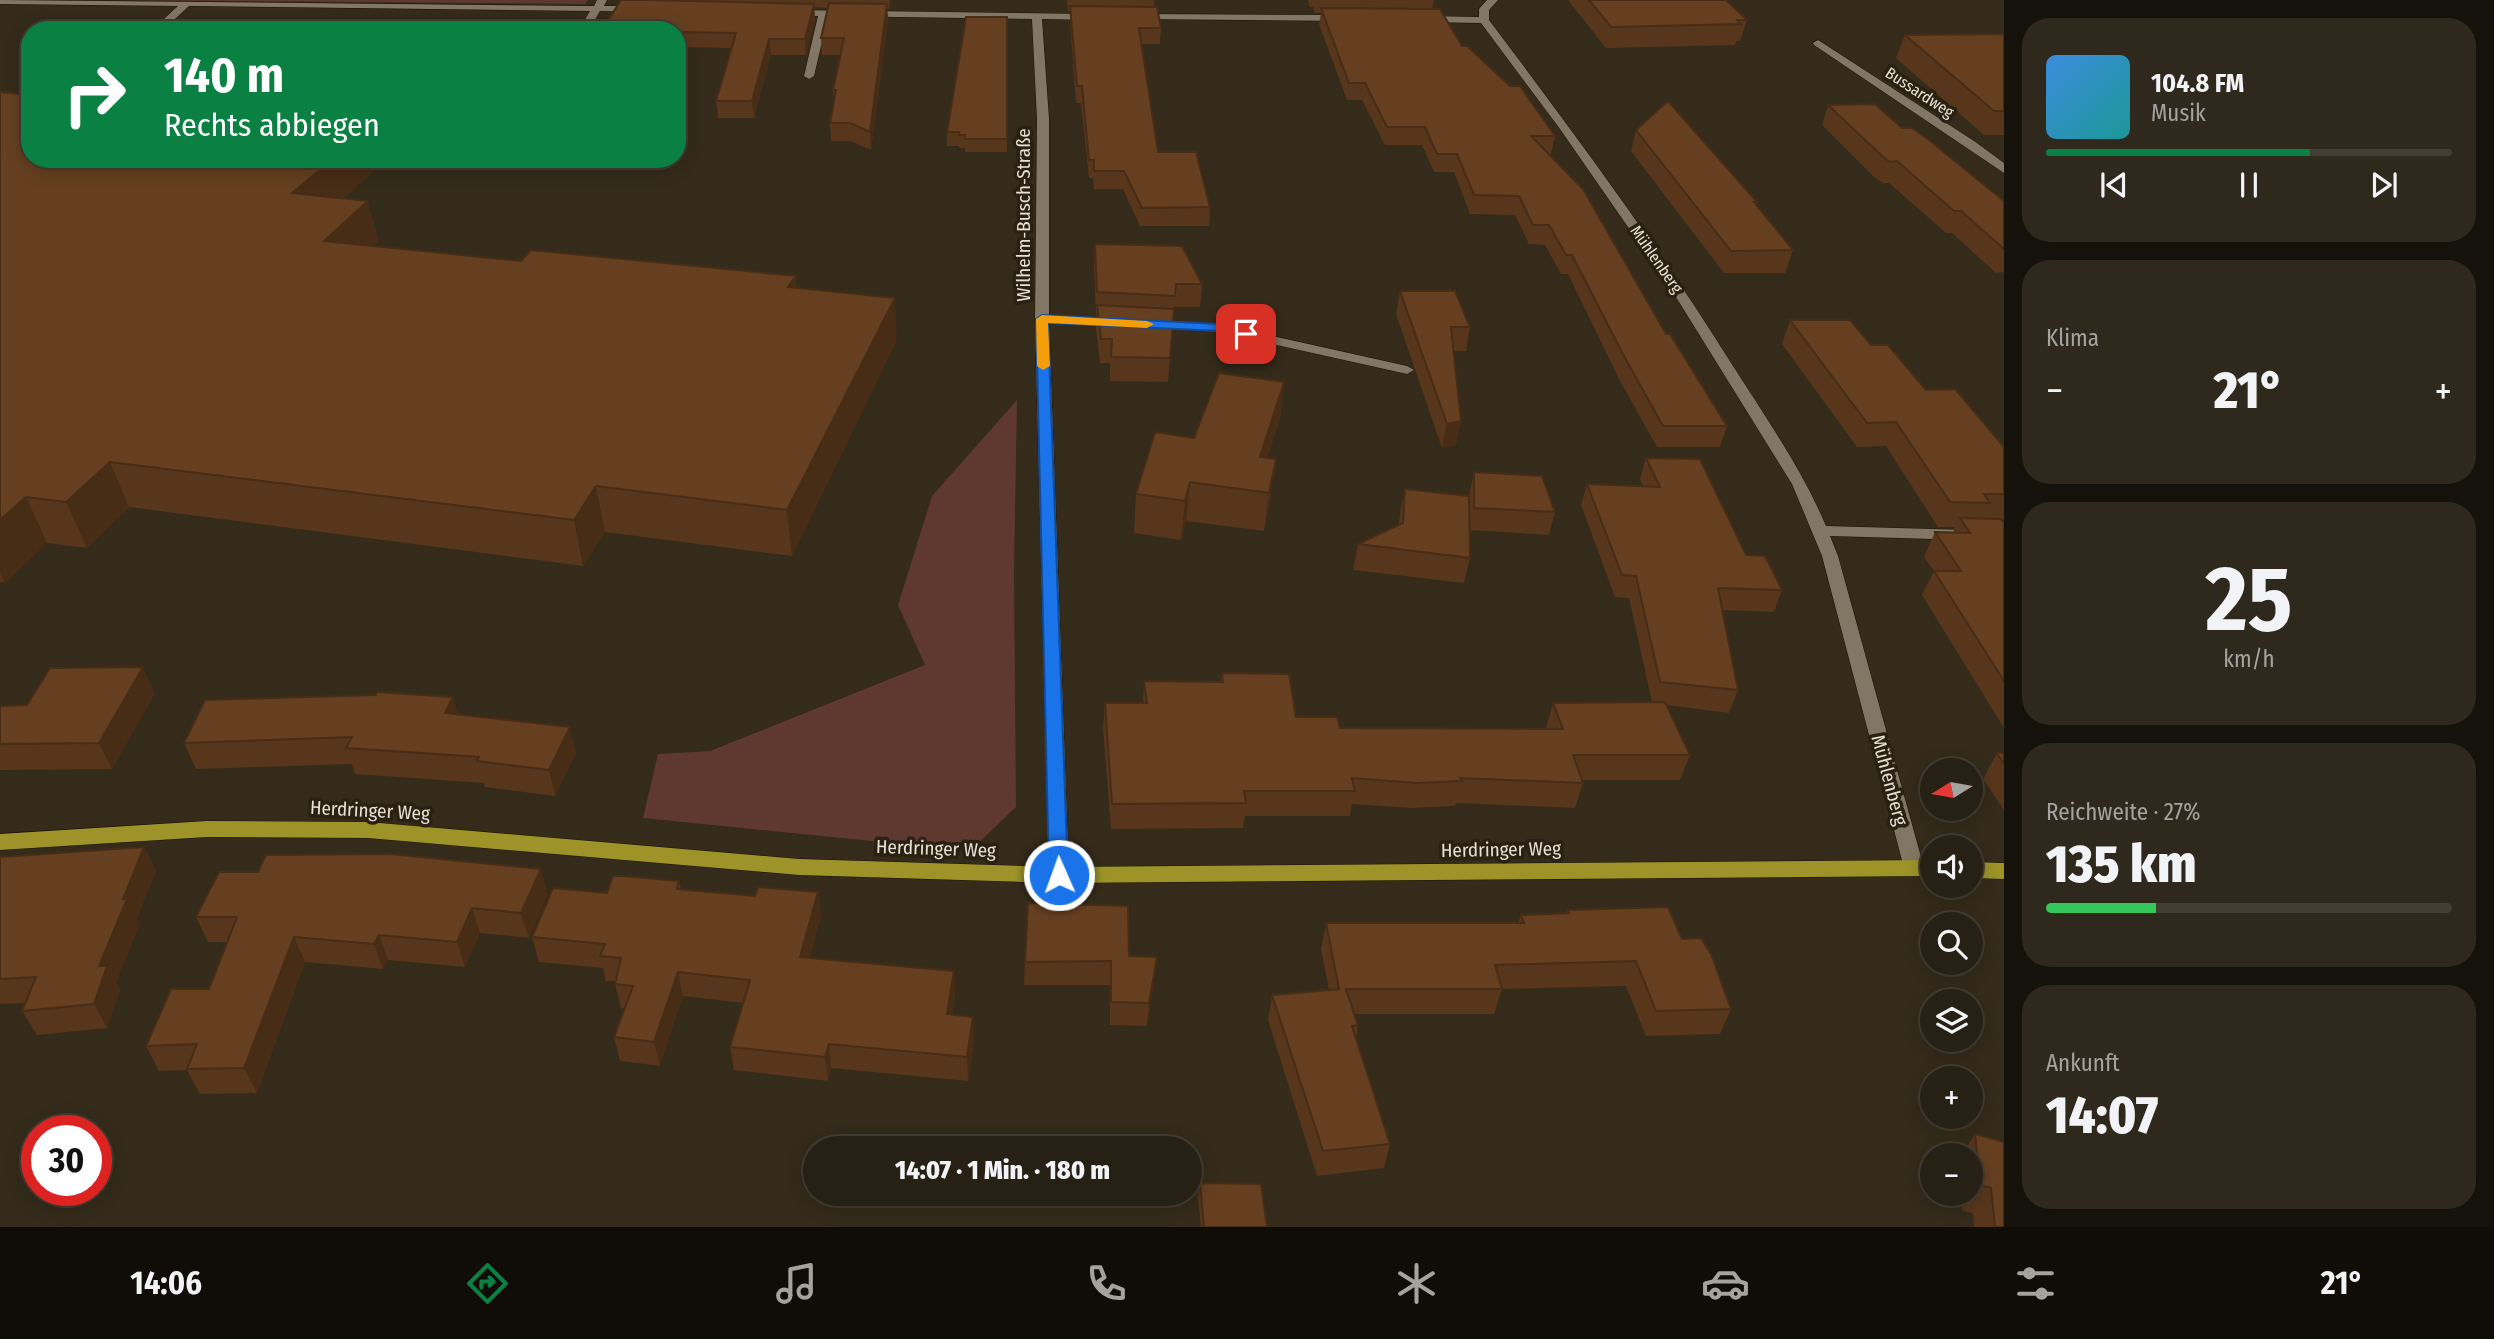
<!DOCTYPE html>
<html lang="de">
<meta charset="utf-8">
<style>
body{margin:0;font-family:"Fira Sans Condensed",sans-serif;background:#2f281d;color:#f1f3f6;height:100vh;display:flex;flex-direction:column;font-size:26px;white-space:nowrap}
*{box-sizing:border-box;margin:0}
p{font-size:23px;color:#a4a3a0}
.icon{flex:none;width:38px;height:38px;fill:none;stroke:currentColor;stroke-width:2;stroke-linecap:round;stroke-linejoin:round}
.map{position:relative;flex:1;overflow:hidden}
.side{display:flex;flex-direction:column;gap:18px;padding:18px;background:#15120b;width:490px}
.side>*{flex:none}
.guide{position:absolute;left:21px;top:21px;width:665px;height:147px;border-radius:28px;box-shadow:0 4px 18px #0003,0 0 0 2px #433e34;background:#0b8043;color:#fff;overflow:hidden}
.needle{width:46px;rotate:259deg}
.fabs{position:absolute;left:1920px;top:758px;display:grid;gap:14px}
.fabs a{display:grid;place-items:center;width:63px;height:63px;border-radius:50%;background:#272014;box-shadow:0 4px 18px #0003,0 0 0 2px #433e34;font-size:35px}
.speed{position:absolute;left:21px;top:1115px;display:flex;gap:14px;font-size:35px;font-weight:700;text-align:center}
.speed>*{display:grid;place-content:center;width:91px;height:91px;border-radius:50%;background:#272014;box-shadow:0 4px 18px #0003,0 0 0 2px #433e34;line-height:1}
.speed .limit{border:10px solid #d22;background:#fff;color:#111}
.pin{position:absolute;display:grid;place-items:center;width:60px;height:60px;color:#fff;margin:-30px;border-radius:14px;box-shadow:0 4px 10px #0006}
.me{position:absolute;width:77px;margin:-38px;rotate:358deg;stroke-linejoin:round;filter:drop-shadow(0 0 5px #0008)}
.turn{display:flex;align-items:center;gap:24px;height:147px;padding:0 28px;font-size:32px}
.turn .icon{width:91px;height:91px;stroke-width:2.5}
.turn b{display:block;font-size:49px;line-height:60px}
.big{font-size:52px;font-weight:800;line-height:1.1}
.side .card{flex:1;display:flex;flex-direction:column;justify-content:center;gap:10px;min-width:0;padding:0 24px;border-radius:28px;background:#2f281d}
.side .dial{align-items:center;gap:0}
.dial b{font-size:91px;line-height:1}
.song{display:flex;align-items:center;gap:21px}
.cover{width:84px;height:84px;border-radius:10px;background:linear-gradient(135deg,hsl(210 70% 55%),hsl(180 70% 35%))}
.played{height:7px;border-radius:4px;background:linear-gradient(90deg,#0b8043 65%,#433e34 65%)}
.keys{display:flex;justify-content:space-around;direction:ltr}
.heat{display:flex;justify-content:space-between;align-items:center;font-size:38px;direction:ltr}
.charge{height:10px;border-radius:5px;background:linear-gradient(90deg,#34c759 27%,#433e34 0)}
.trip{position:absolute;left:803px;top:1136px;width:399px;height:70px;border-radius:35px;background:#272014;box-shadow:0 4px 18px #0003,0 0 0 2px #433e34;font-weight:800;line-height:70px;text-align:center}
.menu{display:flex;height:112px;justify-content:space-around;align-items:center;background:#100d08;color:#a4a3a0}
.menu .icon{width:49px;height:49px}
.menu .on{color:#0b8043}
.menu b{font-size:32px;color:#f1f3f6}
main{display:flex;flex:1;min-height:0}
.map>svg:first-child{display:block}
</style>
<main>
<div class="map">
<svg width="2004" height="1227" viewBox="0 0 2004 1227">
<rect width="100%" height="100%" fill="#342b1a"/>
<path fill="#5f382f" d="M119,0H588L585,4Z
M1017,400L1014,572L1016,807L970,851L643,818L658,754L710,751L925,665L898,605L932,496Z"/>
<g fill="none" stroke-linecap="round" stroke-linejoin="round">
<g stroke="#1c1304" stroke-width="1">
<path id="minor" d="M0,0L594,6L597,0H607L604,6H637L642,9L637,12L600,11L589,30H579L590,11L189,6L163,30H152L178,6L0,4Z
M1487,0H1498L1489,10V20C1574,133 1658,246 1733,366C1766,418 1802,469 1826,526L2004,531V541L1830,536L1838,556L1924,868L1921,874L1914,876L1907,874L1904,868L1822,556L1792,484L1671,289L1560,129L1481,23L1425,22L1420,19L1425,16L1479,17V9Z
M791,10L1092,14L1097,17L1092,20L1042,19L1049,119V315L1119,319L1126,323L1119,327L1049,323L1069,875L1066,881L1059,883L1052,881L1049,875L1035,319L1037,119L1032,19L828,16L814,76L809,79L804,76L818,16L788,15L786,13Z
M1138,14L1344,15L1349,18L1344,21L1134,19L1133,17Z
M1818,40L1974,141L2004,163V173L1814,45L1813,43Z
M1150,320L1219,324L1407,366L1414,370L1407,374L1219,332L1145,327L1143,324Z"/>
</g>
<g stroke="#1c1304" stroke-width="1">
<path id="major" d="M207,821L368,822L799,859L1059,867L1932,860V876L1059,883L799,875L368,838L207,837L0,850V834Z
M1970,862L2004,863V879L1970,878Z"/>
</g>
<use href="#minor" fill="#827764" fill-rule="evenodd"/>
<use href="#major" fill="#9d9328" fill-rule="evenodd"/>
</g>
<path fill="#57361c" d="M621,0H890L889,9H887L888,20L871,150L851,141H831L830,123L834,103L833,90L840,55H822L821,38L828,8L814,7L815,20L806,55H771L754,118H718L716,101L731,48L677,47V30Z
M1067,0H1154V7L1161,28L1160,44H1142L1158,152L1210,207L1209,226H1140L1123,189H1094L1093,178H1089L1081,103H1076L1070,22V11H1068Z
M1308,0H1434L1432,9L1462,46L1555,136L1551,154H1549L1666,334L1727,426L1720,447H1657L1619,379L1568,274H1561L1545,245L1529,244L1515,215L1470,214L1454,172H1434L1422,145H1385L1362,100H1347L1319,24L1321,13H1315L1313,7H1310Z
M1568,0H1726L1747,20L1740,41H1736L1735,45L1606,48Z
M1007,17V152H965V148H959V146H947V132Z
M2004,34V135H1984L1896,58L1905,35Z
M0,92L30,159H381L382,164L344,198L379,241L373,246L797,288L897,340L792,556L605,532L583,566L129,507L87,548L47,543L5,583L0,582Z
M1828,105L1902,128L2004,201V274L2003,272L1996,273L1952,233H1946L1889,183H1883L1874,177L1822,125Z
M1636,130L1757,202L1756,205L1793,250L1785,273H1724L1631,151Z
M1095,244L1202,284L1200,307H1174L1168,382L1110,381V363H1100L1096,328L1097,315H1096L1094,267Z
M1400,291L1470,327L1466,351H1453L1461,421L1456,445L1442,448L1396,314Z
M1790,320L1871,345L1926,390L2004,447V520L2001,519L2004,523V728L1922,595L1934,571L1924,557L1935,532L1953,533L1955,527H1938L1886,446L1857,447L1782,344Z
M1284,382L1280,419L1267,458L1271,497L1264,531L1186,521L1181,540L1134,533L1136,494L1194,438Z
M1646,458L1782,590L1774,612L1722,610L1738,690L1729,713L1667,705L1690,755L1680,780H1582L1583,783L1575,808L1456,803L1455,806L1411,808L1352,804L1350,816H1245L1243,828L1111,829L1103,728L1105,703H1143L1144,681L1221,682L1222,673L1296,717L1340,728L1546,729L1553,703L1652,702L1629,598L1615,597L1581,505L1587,484L1643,486L1640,479Z
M1474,472L1555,512L1549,535L1470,530V558L1464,583L1353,570L1358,544L1399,525L1400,513L1405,489L1469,496Z
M155,693L112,769L0,770V706L27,705Z
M458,715L576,753L555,796L485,787L484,783L355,774L352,764L196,769L184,743Z
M1997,753H2004V810L1983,779Z
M144,847L156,871L137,918L140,923L116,982L120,990L107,1028L37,1035L22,1011L26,1003L0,1004V857Z
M679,881L681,889L755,896L818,892L821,917L809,958L954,971L955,996L952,1014L974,1041L968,1081L831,1068L828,1081L734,1070L730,1047L743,1003L683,996L660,1066L620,1061L614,1037L625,1008H621L615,984L616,981H606L603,968L539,962L532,937L607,893Z
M548,894L529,938L480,933L465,967L388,960L383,969L305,962L257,1093L200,1094L187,1070L159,1071L146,1046L209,989L227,942H208L196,917Z
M1567,910L1682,939L1731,1009L1720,1034L1646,1036L1626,986L1502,989L1494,1014H1354L1358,1025L1356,1037L1390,1144L1384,1168L1317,1176L1268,1020L1272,995L1329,990L1321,949L1326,923H1518L1521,915L1566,913Z
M1129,956L1157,957L1154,981L1147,1026L1110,1025V985H1024L1025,962Z
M1975,1134L2004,1227H1974L1973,1214L1962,1210L1961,1194H1970V1155H1961Z
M1200,1183L1267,1227H1201L1198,1197Z"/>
<path fill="#472c16" d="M814,4L815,20L806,55L805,39Z
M887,4L888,20L871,150L870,132Z
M769,39L771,55L754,118L752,101Z
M333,159H381L382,164L304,233L292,193Z
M368,201L379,241L336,282L324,241Z
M796,276L799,318L788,287Z
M895,298L897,340L792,556L787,510Z
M1284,382L1280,419L1256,491L1260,457Z
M1461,421L1456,445L1442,448L1447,424Z
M1276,459L1271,497L1264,531L1269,493Z
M110,462L129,507L87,548L66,502Z
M1190,482L1186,521L1181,540L1185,501Z
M596,486L605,532L583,566L574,520Z
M26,497L47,543L5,583L0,572V520Z
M143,667L155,693L112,769L99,743Z
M453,697L461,723L445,713Z
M570,727L576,753L555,796L549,770Z
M144,847L156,871L137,918L140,923L116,982L120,990L107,1028L94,1004L99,966L123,899Z
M541,869L548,894L529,938L521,913Z
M818,892L821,917L803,982L800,957Z
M472,908L480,933L465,967L457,942Z
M379,935L388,960L383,969L374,944Z
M294,937L305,962L257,1093L244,1068Z
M1157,957L1154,981L1147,1026L1149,1003Z
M954,971L955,996L948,1038L947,1014Z
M678,972L683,996L660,1066L654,1042Z
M973,1017L974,1041L968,1081L967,1057Z
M829,1044L831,1068L828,1081L825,1057Z"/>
<path fill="#653f20" stroke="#472c16" stroke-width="2" d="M621,0H651L814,4L805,39H769L752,101H716L736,33L677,32V30H602Z
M1589,0H1726L1747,20H1737L1741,24L1611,27Z
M829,3L887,4L870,132L850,123H830L836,90H833L844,38H821Z
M1070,6L1157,7L1161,28H1139L1158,152H1196L1210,207L1142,208L1124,171H1094V160H1089L1082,86H1077Z
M1321,8L1440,9L1462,46H1467L1510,86H1520L1555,136H1531L1583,189L1666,334H1670L1727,426H1663L1625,358L1572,255H1566L1549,225H1533L1519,196L1474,195L1457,154H1437L1425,127H1387L1365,83H1349Z
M966,17H1007V139H965V135H959V132H947Z
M2004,34V111H1994L1905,35Z
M0,92L30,95V159H333L292,193L368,201L324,241L521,261L531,250L796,276L788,287L895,298L787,510L596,486L574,520L110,462L66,502L26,497L0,520Z
M1668,101L1757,202H1754L1793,250L1731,251L1636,130Z
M1875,104L1902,128H1912L1929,140L2004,201V249L1961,211H1954L1897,161L1890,162L1882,156L1828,105Z
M1095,244L1182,246L1202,284H1176L1175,296L1097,292Z
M1400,291H1455L1470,327H1451L1461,421L1447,424Z
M1097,305L1174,309L1170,358L1111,357L1112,339H1101Z
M1790,320H1850L1871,345H1888L1926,390L1955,389L2004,447V494H1984L1990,503L1950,502L1896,422L1867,423Z
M1219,373L1284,382L1260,457L1276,459L1269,493L1190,482L1185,501L1136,494L1155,432L1194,438Z
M1646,458L1700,459L1746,555L1765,556L1782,590L1718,588L1738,690L1660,682L1636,576L1622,575L1587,484L1660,487Z
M1474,472L1542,476L1555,512L1474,508Z
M1405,489L1469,496L1470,558L1358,544L1403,523Z
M1960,518L2001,519L2004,523V681L1934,571H1961L1935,532L1970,533Z
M143,667L99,743L0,744V706L27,705L50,668Z
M1222,673L1289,674L1296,717H1337L1340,728L1563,729L1553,703L1665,702L1690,755H1573L1583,783L1460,778L1462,781L1417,783L1352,778L1355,791H1244L1246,803L1112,804L1105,703H1147L1144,681L1223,682Z
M377,692L453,697L445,713L570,727L549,770L477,761L479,757L346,748L352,737L184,743L205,700L376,695Z
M1997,753H2004V764Z
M144,847L123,899H127L99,966H107L94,1004L22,1011L36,977L0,979V857Z
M391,854L541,869L521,913L472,908L457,942L379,935L374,944L294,937L244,1068L187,1069L197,1044L146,1046L171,989H209L237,917H196L219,872H258L266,855Z
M613,876H623L679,881L677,889L755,896L758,887L818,892L800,957L954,971L947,1014L973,1017L967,1057L829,1044L825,1057L730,1047L750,980L678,972L654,1042L614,1037L633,986L615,984L621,958L600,956L605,944L532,937L553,888L607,893Z
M1028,903L1128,906L1129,956L1157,957L1149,1003L1111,1002V961L1025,962Z
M1668,907L1682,939L1701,938L1711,954L1731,1009L1656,1011L1636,961L1495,965L1502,989H1346L1358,1025L1352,1026L1390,1144L1323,1151L1272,995L1339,989L1326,923H1524L1521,915L1569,913L1567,910Z
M1975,1134L2004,1142V1227H1995L1991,1188L1980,1185Z
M1200,1183L1261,1184L1267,1227H1204Z"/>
<path fill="#1a73e8" stroke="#114b97" stroke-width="2" d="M1042,315L1219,324L1252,334L1246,338L1219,331L1048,323L1068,875L1065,880L1059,883L1052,880L1049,875L1036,319Z"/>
<path fill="#f59e0b" d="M1042,315L1147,321L1154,324L1147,328L1048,323L1050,366L1043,370L1037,366L1036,319Z"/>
<g text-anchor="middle" stroke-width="7" stroke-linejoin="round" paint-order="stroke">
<g font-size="16" fill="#e6e0d6" stroke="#2a2111">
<text transform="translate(1920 92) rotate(33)" y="6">Bussardweg</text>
<text transform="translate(1657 259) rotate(55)" y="6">Mühlenberg</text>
</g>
<g font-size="19" fill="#e6e0d6" stroke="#2a2111">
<text transform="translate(1023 215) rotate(-90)" y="7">Wilhelm-Busch-Straße</text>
<text transform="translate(1890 780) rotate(75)" y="7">Mühlenberg</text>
<text transform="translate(370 810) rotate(3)" y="7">Herdringer Weg</text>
<text transform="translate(936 848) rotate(2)" y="7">Herdringer Weg</text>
<text transform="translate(1501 849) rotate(-1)" y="7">Herdringer Weg</text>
</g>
</g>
</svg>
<div class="fabs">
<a><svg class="needle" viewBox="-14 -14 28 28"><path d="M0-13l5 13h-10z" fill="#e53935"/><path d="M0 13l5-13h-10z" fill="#a4a3a0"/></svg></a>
<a><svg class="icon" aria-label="sound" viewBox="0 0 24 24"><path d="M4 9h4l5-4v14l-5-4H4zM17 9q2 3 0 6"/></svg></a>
<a><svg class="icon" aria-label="search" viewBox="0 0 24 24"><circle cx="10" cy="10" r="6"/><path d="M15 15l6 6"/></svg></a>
<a><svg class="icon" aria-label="layers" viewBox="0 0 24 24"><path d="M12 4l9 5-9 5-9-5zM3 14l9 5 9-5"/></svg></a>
<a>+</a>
<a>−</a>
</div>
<div class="speed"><div class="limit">30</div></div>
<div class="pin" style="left:1246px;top:334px;background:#d93025"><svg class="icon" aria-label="arrive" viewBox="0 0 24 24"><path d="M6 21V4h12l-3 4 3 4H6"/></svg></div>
<svg class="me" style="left:1059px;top:875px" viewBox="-20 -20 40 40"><circle r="17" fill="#1a73e8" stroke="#fff" stroke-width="3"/><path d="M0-11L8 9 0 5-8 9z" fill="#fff"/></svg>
<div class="trip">14:07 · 1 Min. · 180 m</div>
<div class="guide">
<div class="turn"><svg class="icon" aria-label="right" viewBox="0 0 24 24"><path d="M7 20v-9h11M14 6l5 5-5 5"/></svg><div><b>140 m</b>Rechts abbiegen</div></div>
</div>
</div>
<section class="side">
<div class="card">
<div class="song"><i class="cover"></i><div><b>104.8 FM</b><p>Musik</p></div></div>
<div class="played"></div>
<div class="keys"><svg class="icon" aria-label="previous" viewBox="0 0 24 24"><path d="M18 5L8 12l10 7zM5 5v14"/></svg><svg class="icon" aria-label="pause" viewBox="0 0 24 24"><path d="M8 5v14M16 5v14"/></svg><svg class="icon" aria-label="next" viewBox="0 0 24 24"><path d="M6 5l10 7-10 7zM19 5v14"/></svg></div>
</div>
<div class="card"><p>Klima</p>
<div class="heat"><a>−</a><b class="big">21°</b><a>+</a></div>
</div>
<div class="card dial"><b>25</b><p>km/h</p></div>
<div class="card"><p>Reichweite · 27%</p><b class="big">135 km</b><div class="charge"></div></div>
<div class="card"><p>Ankunft</p><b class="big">14:07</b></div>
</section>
</main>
<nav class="menu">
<b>14:06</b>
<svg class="icon on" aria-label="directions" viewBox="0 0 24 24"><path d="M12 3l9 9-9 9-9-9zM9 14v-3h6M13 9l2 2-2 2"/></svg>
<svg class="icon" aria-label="music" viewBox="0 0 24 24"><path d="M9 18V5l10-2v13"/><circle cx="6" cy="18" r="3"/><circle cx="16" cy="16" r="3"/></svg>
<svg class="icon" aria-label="phone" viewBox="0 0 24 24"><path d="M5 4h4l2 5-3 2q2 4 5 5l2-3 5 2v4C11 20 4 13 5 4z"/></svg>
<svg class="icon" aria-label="climate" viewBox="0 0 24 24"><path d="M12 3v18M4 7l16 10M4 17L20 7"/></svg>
<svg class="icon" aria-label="car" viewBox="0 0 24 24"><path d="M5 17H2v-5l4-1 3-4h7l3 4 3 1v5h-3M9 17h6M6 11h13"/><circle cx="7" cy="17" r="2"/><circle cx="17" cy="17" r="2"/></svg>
<svg class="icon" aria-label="filters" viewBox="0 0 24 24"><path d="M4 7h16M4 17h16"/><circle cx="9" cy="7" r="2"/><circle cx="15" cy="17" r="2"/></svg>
<b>21°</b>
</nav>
